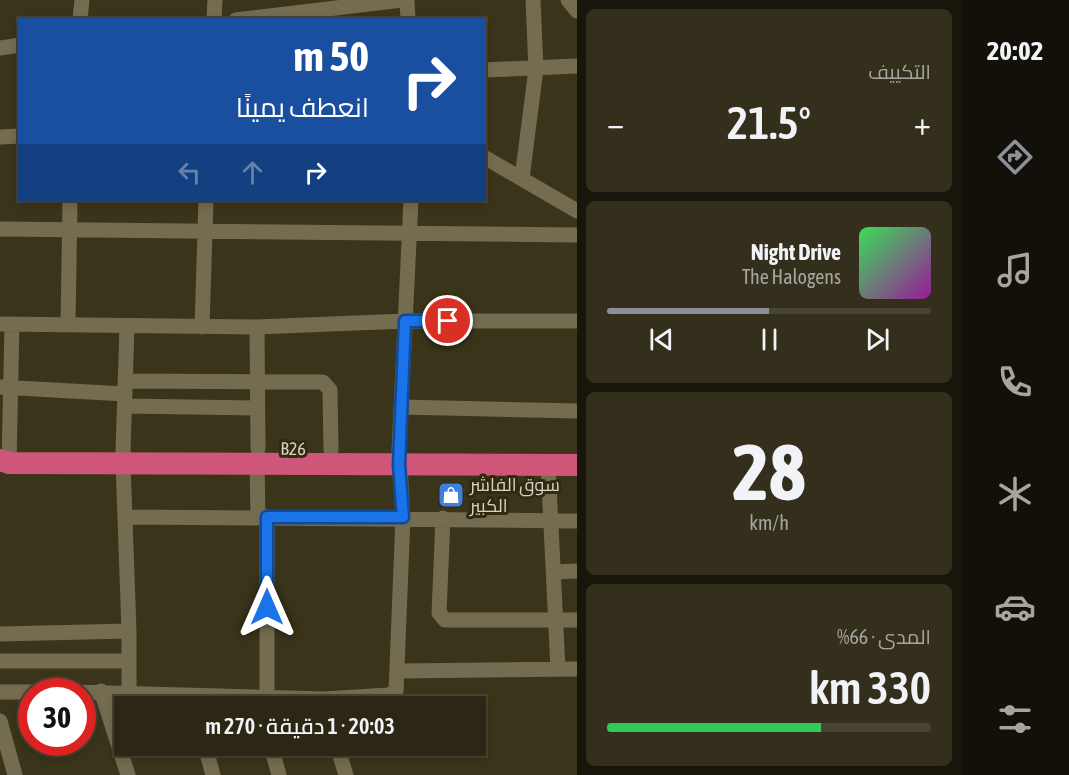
<!DOCTYPE html>
<html lang="ar">
<meta charset="utf-8">
<style>
body{margin:0;font-family:"Asap Condensed",Cairo,sans-serif;background:#342f1d;color:#f1f3f6;direction:rtl;height:100vh;display:flex;flex-direction:column;font-size:22px;white-space:nowrap}
*{box-sizing:border-box;margin:0}
p{font-size:20px;color:#a6a5a0}
.icon{flex:none;width:33px;height:33px;fill:none;stroke:currentColor;stroke-width:2;stroke-linecap:round;stroke-linejoin:round}
.map{position:relative;flex:1;overflow:hidden;direction:ltr}
.drawer{display:flex;flex-direction:column;gap:9px;padding:9px;background:#18150b;width:384px}
.drawer>*{flex:none}
.guide{position:absolute;left:18px;top:18px;width:468px;height:183px;border-radius:0px;box-shadow:0 3px 9px #0003,0 0 0 2px #484434;direction:rtl;background:#1a4fa0;color:#fff;overflow:hidden}
.speed{position:absolute;left:18px;top:678px;display:flex;gap:12px;font-size:30px;font-weight:700;text-align:center}
.speed>*{display:grid;place-content:center;width:78px;height:78px;border-radius:50%;background:#2c2714;box-shadow:0 3px 9px #0003,0 0 0 2px #484434;line-height:1}
.speed .limit{border:9px solid #d22;background:#fff;color:#111}
.pin{position:absolute;display:grid;place-items:center;width:51px;height:51px;color:#fff;margin:-26px;border:3px solid #fff;border-radius:50%;box-shadow:0 2px 6px #0007}
.me{position:absolute;width:66px;margin:-33px;rotate:0deg;stroke-linejoin:round;filter:drop-shadow(0 0 4px #0008)}
.turn{display:flex;align-items:center;gap:21px;height:126px;padding:0 18px;font-size:27px}
.turn .icon{width:78px;height:78px;stroke-width:2.5}
.turn b{display:block;font-size:42px;line-height:51px}
.lanes{display:flex;align-items:center;height:57px;padding:0 18px;background:#0003;justify-content:center;gap:30px;direction:ltr}
.lanes .off{opacity:.35}
.big{font-size:45px;font-weight:600;line-height:1.1}
.drawer .widget{flex:1;display:flex;flex-direction:column;justify-content:center;gap:9px;min-width:0;padding:0 21px;border-radius:9px;background:#342f1d}
.drawer .dial{align-items:center;gap:0}
.dial b{font-size:78px;line-height:1}
.song{display:flex;align-items:center;gap:18px}
.cover{width:72px;height:72px;border-radius:9px;background:linear-gradient(135deg,hsl(130 70% 55%),hsl(300 70% 35%))}
.played{height:6px;border-radius:3px;background:linear-gradient(90deg,#8c9099 50%,#484434 50%)}
.keys{display:flex;justify-content:space-around;direction:ltr}
.heat{display:flex;justify-content:space-between;align-items:center;font-size:33px;direction:ltr}
.charge{height:9px;border-radius:4px;background:linear-gradient(90deg,#34c759 66%,#484434 0)}
.trip{position:absolute;left:114px;top:696px;width:372px;height:60px;border-radius:0px;background:#2c2714;box-shadow:0 3px 9px #0003,0 0 0 2px #484434;font-weight:600;line-height:60px;text-align:center;direction:rtl}
main{display:flex;flex:1;min-height:0}
.menu{display:flex;flex-direction:column;width:108px;justify-content:space-around;align-items:center;background:#121008;color:#a6a5a0}
.menu .icon{width:42px;height:42px}
.menu .current{color:#8c9099}
.menu b{font-size:27px;color:#f1f3f6}
.map>svg:first-child{display:block}
</style>
<main>
<nav class="menu">
<b>20:02</b>
<svg class="icon current" aria-label="directions" viewBox="0 0 24 24"><path d="M12 3l9 9-9 9-9-9zM9 14v-3h6M13 9l2 2-2 2"/></svg>
<svg class="icon" aria-label="music" viewBox="0 0 24 24"><path d="M9 18V5l10-2v13"/><circle cx="6" cy="18" r="3"/><circle cx="16" cy="16" r="3"/></svg>
<svg class="icon" aria-label="phone" viewBox="0 0 24 24"><path d="M5 4h4l2 5-3 2q2 4 5 5l2-3 5 2v4C11 20 4 13 5 4z"/></svg>
<svg class="icon" aria-label="climate" viewBox="0 0 24 24"><path d="M12 3v18M4 7l16 10M4 17L20 7"/></svg>
<svg class="icon" aria-label="car" viewBox="0 0 24 24"><path d="M5 17H2v-5l4-1 3-4h7l3 4 3 1v5h-3M9 17h6M6 11h13"/><circle cx="7" cy="17" r="2"/><circle cx="17" cy="17" r="2"/></svg>
<svg class="icon" aria-label="filters" viewBox="0 0 24 24"><path d="M4 7h16M4 17h16"/><circle cx="9" cy="7" r="2"/><circle cx="15" cy="17" r="2"/></svg>
</nav>
<section class="drawer">
<div class="widget"><p>التكييف</p>
<div class="heat"><a>−</a><b class="big">21.5°</b><a>+</a></div>
</div>
<div class="widget">
<div class="song"><i class="cover"></i><div><b>Night Drive</b><p>The Halogens</p></div></div>
<div class="played"></div>
<div class="keys"><svg class="icon" aria-label="previous" viewBox="0 0 24 24"><path d="M18 5L8 12l10 7zM5 5v14"/></svg><svg class="icon" aria-label="pause" viewBox="0 0 24 24"><path d="M8 5v14M16 5v14"/></svg><svg class="icon" aria-label="next" viewBox="0 0 24 24"><path d="M6 5l10 7-10 7zM19 5v14"/></svg></div>
</div>
<div class="widget dial"><b>28</b><p>km/h</p></div>
<div class="widget"><p>المدى · 66%</p><b class="big">330 km</b><div class="charge"></div></div>
</section>
<div class="map">
<svg width="577" height="775" viewBox="0 0 577 775">
<rect width="100%" height="100%" fill="#3a341a"/>
<g fill="none" stroke-linecap="round" stroke-linejoin="round">
<path stroke="#736c50" stroke-width="15" d="M407,0L408,20
M568,0L577,11
M80,20L82,0
M214,20L215,0
M236,20L402,0
M0,48L20,45
M484,70L577,66
M0,137L20,136
M484,157L577,211
M522,178L536,69L533,0
M0,229L577,235
M0,324L257,327L405,321H577
M68,325L70,200
M202,327L206,200
M257,327L258,449
M125,381L323,382L330,390L331,450
M0,387L125,394
M125,406L256,408
M401,407L577,411
M123,451L127,327
M257,462L258,518L577,521
M9,463L12,324
M123,463L129,631V692
M548,464L558,669
M125,517L258,518
M443,518L439,613L445,620H577
M554,572L577,571
M0,634L129,631
M0,661H129
M398,671L577,669
M101,691L128,775
M0,692H32
M73,692L324,699L388,695L396,692L403,517L399,450L411,200
M267,697V517
M0,721L15,775
M205,746L213,775
M271,746L279,775
M337,746L346,775"/>
<path stroke="#ce5679" stroke-width="22" d="M0,460L9,463L577,465"/>
</g>
<g fill="none" stroke-linecap="round" stroke-linejoin="round">
<g stroke="#114b97" stroke-width="15">
<path id="route" d="M267,607V517H403L399,464L405,321H448"/>
</g>
<use href="#route" stroke="#1a73e8" stroke-width="10"/>
</g>
<defs>
<g id="shop-square" transform="scale(1.35)"><rect x="-9" y="-9" width="18" height="18" rx="4" fill="#3f7fe0" stroke="#302a10"/><path d="M-5-2.5h2.3a2.7 3.5 0 0 1 5.4 0H5L5.5 6h-11ZM-1.5-2.5h3a1.5 2.3 0 0 0-3 0Z" fill="#fff"/></g>
</defs>
<g fill-rule="evenodd">
<use href="#shop-square" x="451" y="495"/>
</g>
<g text-anchor="middle" stroke-width="6" stroke-linejoin="round" paint-order="stroke">
<g font-size="18" fill="#d7d4c4" stroke="#302a10">
<text transform="translate(293 449) rotate(1)" y="6">B26</text>
</g>
<g font-size="18" fill="#d7d4c4" stroke="#302a10" text-anchor="start">
<text x="470" y="491">سوق الفاشر<tspan x="470" dy="21">الكبير</tspan></text>
</g>
</g>
</svg>
<div class="speed"><div class="limit">30</div></div>
<div class="pin" style="left:448px;top:321px;background:#d93025"><svg class="icon" aria-label="arrive" viewBox="0 0 24 24"><path d="M6 21V4h12l-3 4 3 4H6"/></svg></div>
<svg class="me" style="left:267px;top:607px" viewBox="-20 -20 40 40"><path d="M0-17L14 15 0 8-14 15z" fill="#1a73e8" stroke="#fff" stroke-width="4"/></svg>
<div class="trip">20:03 · 1 دقيقة · 270 m</div>
<div class="guide">
<div class="turn"><svg class="icon" aria-label="right" viewBox="0 0 24 24"><path d="M7 20v-9h11M14 6l5 5-5 5"/></svg><div><b>50 m</b>انعطف يمينًا</div></div>
<div class="lanes"><svg class="icon off" aria-label="left" viewBox="0 0 24 24"><path d="M17 20v-9H6M10 6l-5 5 5 5"/></svg><svg class="icon off" aria-label="ahead" viewBox="0 0 24 24"><path d="M12 20V5M6 11l6-6 6 6"/></svg><svg class="icon" aria-label="right" viewBox="0 0 24 24"><path d="M7 20v-9h11M14 6l5 5-5 5"/></svg></div>
</div>
</div>
</main>
